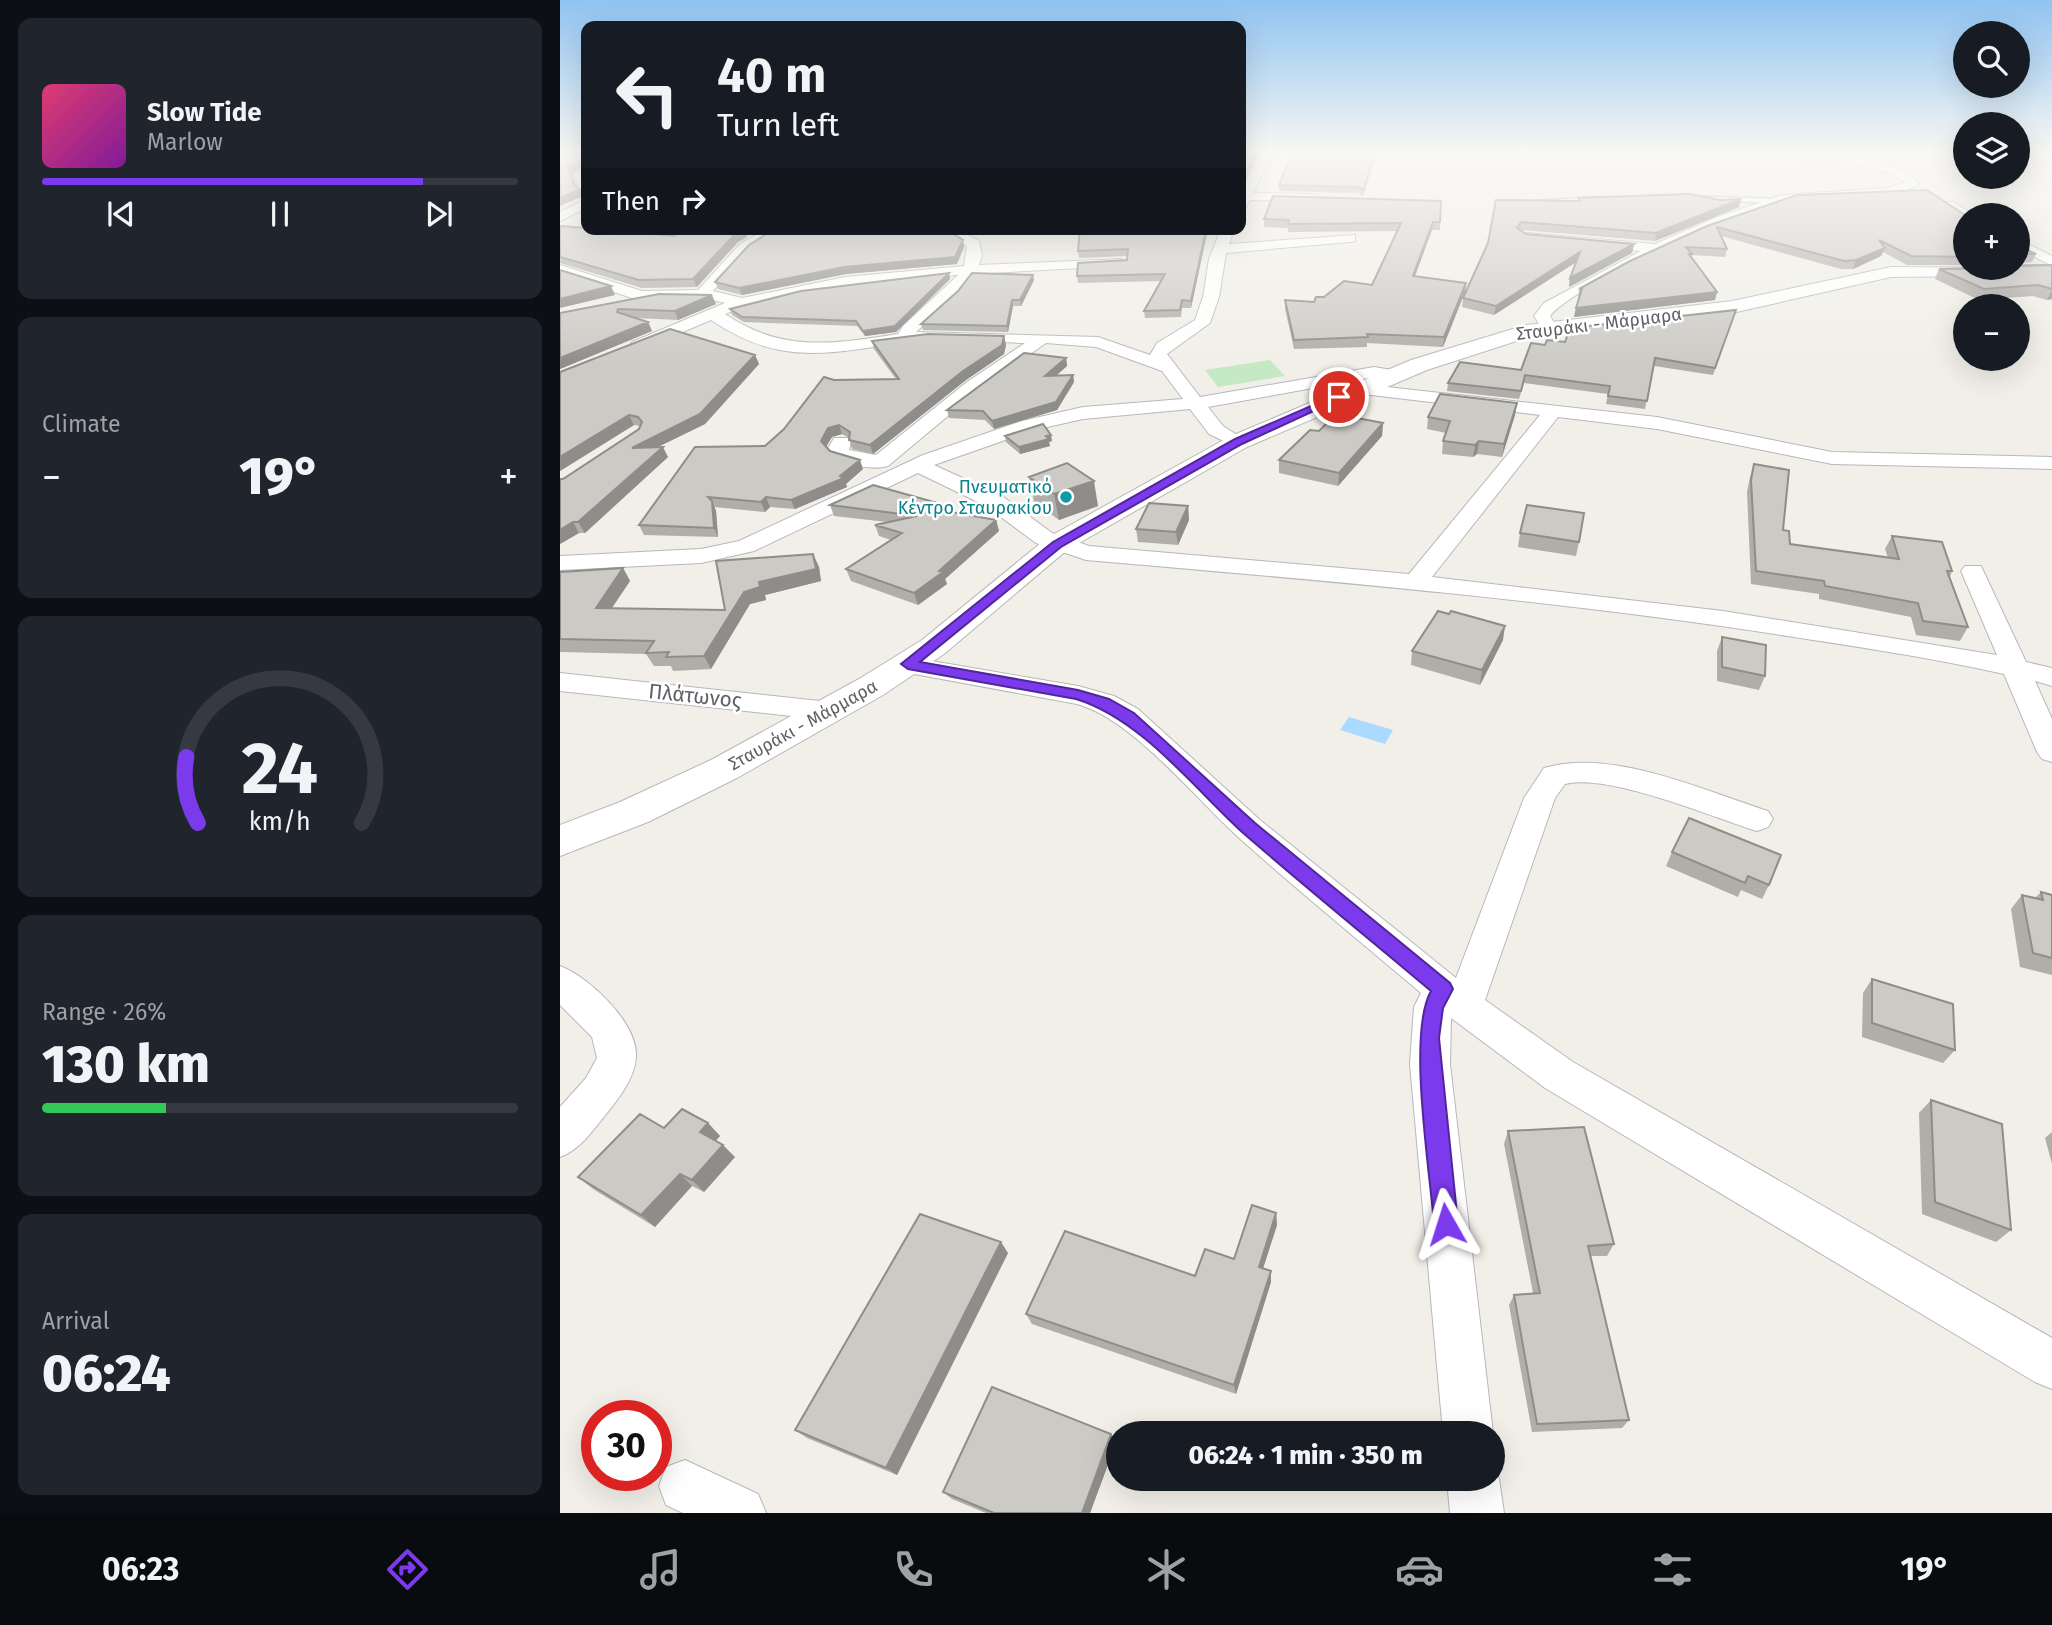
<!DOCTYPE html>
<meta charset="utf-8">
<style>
body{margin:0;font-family:"Fira Sans",sans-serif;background:#20242c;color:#f1f3f6;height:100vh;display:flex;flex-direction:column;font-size:26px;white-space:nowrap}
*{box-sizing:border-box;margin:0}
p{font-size:23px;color:#9ea1a6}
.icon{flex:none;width:38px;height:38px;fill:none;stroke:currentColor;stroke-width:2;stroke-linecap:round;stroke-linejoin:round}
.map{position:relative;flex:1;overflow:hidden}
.side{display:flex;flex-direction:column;gap:18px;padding:18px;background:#0d0f14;width:560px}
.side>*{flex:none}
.hud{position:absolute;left:21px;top:21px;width:665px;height:214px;border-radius:14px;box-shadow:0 7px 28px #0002;background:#171b24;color:#f1f3f6;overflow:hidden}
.buttons{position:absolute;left:1393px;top:21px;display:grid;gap:14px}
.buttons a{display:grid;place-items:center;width:77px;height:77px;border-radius:50%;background:#171b24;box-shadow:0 7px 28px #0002;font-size:35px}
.speed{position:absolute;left:21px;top:1400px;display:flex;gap:14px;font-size:35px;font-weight:700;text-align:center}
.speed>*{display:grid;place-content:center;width:91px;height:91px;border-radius:50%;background:#171b24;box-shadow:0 7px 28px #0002;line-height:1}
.speed .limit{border:10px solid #d22;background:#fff;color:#111}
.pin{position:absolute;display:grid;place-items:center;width:60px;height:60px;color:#fff;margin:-30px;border:4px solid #fff;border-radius:50%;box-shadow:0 2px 7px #0007}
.me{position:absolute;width:77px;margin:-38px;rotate:354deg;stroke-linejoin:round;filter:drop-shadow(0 0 5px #0008)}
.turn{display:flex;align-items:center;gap:24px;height:147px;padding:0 21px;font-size:32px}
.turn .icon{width:91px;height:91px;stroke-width:2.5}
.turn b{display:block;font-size:49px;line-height:60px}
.then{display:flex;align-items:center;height:66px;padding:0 21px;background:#0003;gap:14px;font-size:26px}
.big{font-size:52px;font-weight:800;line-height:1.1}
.side .widget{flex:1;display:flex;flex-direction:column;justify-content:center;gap:10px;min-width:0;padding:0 24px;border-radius:14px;background:#20242c}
.side .dial{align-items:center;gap:0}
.dial svg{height:182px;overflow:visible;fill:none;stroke:#363941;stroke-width:7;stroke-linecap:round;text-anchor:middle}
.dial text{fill:#f1f3f6;stroke:none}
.song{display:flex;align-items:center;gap:21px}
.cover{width:84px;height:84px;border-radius:10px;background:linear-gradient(135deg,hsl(340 70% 55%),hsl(290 70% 35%))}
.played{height:7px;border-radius:4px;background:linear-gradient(90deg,#7c3aed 80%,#363941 80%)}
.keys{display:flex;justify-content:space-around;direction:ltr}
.heat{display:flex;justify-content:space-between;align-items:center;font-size:38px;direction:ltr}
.charge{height:10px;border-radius:5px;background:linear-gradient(90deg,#34c759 26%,#363941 0)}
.trip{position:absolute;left:546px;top:1421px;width:399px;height:70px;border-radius:35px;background:#171b24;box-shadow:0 7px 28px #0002;font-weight:800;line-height:70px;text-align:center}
.tabs{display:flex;height:112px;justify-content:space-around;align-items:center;background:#090b0e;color:#9ea1a6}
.tabs .icon{width:49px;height:49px}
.tabs .active{color:#7c3aed}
.tabs b{font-size:32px;color:#f1f3f6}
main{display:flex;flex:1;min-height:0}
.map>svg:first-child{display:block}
</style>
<main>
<section class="side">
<div class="widget">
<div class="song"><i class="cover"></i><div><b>Slow Tide</b><p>Marlow</p></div></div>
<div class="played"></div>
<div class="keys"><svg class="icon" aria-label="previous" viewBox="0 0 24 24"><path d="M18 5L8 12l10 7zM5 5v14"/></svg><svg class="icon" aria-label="pause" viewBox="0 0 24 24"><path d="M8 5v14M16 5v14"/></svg><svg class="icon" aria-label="next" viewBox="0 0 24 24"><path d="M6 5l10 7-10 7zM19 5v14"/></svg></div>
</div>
<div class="widget"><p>Climate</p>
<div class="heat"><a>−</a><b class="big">19°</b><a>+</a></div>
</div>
<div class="widget dial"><svg viewBox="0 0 100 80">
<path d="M14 69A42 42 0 1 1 86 69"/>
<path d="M14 69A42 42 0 0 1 9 40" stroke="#7c3aed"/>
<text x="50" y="56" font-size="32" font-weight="700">24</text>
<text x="50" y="72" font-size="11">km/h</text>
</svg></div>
<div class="widget"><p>Range · 26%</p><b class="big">130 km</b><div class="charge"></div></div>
<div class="widget"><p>Arrival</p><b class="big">06:24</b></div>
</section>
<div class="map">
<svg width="1492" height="1513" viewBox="0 0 1492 1513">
<rect width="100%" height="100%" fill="#f1efe8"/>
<path fill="#c5e8c5" d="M710,360L725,376L658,387L645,370Z"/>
<path fill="#aadaff" d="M789,717L833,730L825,744L780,730Z"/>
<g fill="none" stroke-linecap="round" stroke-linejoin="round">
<g stroke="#b5b8bc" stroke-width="3">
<path id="service" d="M1126,196L1216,199L1219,201L1216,203L1124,199Z
M1036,197L1038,200L976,203L973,201Z"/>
</g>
<g stroke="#b5b8bc" stroke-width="2">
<path id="minor" d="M702,153H712L693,193L752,194L756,195V201L690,200L685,208L681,209V193Z
M1186,153C1228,153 1329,150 1359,183C1333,206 1268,194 1234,200C1189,208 1016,283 990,316L997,327L995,330H983L974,316L984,303L1081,251L972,240L965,236L967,233L1095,244L1157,217L1222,195L1327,188L1345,182C1317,159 1228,160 1191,156Z
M26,168V195L20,191L14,174Z
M26,199V208L0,221V212Z
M1385,202H1393L1414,215L1403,218L1385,208Z
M206,229H222L190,250L153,291L182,298L285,277L404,266L407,246L381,229H397L419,241L422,255L419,265L561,259V265L556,266L413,274L398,294L356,332L538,337L590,355L597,343L635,320L643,297L649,259L661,229H674L669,244L795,235V241L790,242L666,253L659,297L650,323L607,354L640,397L814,367L838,371L841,375L838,379L814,377L648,407L663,426L688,442L678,448L649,434L630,409L523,419L474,430L374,465L442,496L492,533L529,546L849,574L980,415L794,393L791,389L794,385L800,384L1097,417L1272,452L1492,457V469L1272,464L1097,429L998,417L872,577L1163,611L1437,655L1401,571L1405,566H1421L1466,662L1492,668V686L1475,681L1492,719V762L1482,759L1477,752L1444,674C1369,657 1292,646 1215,634C986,599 757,580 526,560L476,543L426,506L358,473L194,551L141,563L0,570V556L141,549L179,541L363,455L462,421L523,407L623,399L602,371L536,347L486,343L419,390L328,466C311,471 277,464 267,450L274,438H288L291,442L289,450L316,455L407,382L465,343C430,342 393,338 358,341C277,350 226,371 151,320L78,351L70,346L72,342L165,303L148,299L81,301L0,274V265L82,291L138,290L180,244ZM398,275L343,326L338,334C273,344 223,353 165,314C238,286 321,280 398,275Z
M1458,239L1492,256V266L1458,248Z
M348,657L518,686L554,696L578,709L700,820L896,978L964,798L984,768C1052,748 1142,790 1208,811L1213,819L1208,827L1197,831C1152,817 1048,773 1005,784L995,798L925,1000L1013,1062L1492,1338V1389L1475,1382L985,1088L891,1018L890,1064L933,1433H883L850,1064L854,1007L861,993C800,941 737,890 677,836C634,797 572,719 517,704L338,671L335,665L338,659Z
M0,673L269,702L279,704L283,711L279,718L269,720L0,691Z
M0,966C29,977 78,1023 76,1057C75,1079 56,1102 43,1118C30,1134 19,1150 0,1157V1107L26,1078L37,1058L32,1037L0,1005Z
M125,1460L198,1494L206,1513H123L106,1505L99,1486L106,1467Z
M933,1463L939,1479L944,1513H890L887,1479H933Z"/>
</g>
<g stroke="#b5b8bc" stroke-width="2">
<path id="tertiary" d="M1458,265H1492V275L1331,277L1172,313L969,337L867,370L687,447L507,550L384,654L323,695L177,778L88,822L0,856V825L60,802L151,760L299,679L362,640L487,538L669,437L851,360L966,325L1172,301L1331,267L1458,268Z"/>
</g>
<use href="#service" fill="#fff" fill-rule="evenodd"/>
<use href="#minor" fill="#fff" fill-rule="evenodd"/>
<use href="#tertiary" fill="#fff" fill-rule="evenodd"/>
</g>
<path fill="#afaea9" d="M732,153H816L803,196L798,193L719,191V185Z
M1018,198L1179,207L1095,241L960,230L966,234L1074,244L1072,253L1009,287L1010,278L1016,262L934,315L902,307L903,298L928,243L936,200L1018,201Z
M1405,215V265H1347L1323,252L1321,256L1293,269H1281L1161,236L1167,249L1165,257L1132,255V258L1157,292L1155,300L1014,317L1019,298H1018L1019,289L1147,226Z
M704,219L880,222V230H872L855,276L906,283L905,292L883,347L807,343V347L734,349L725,309V300L754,302L764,297L812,285L837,231L728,232V228L704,227Z
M0,226L114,236L185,229L187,237L178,242L137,287L82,288L0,263Z
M403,229H414L412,234Z
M648,229L631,308H622L621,317L585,318L584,311L601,281L518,283L517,276L567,260V256L519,258L518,251Z
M403,240L404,247L397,264L286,274L182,295L158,289L155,282Z
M1458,246L1476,254L1472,262L1458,263Z
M1492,265V299L1487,300L1473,296L1419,300L1375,279L1379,269Z
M390,279L336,332L305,336L297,326L184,322L172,315L170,309Z
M474,280L461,306H453L448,332L363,330L361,324Z
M99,294L156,304L118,320L75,318L88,322L92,331L0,369V313Z
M1176,310L1153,375L1094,366L1085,409L1046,404L1048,394L964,383L959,399L887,391L888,383L961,370L985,345L1005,342Z
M444,336L446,345L444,354L406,380L313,454L292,449L289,438L282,434L272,437L266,447L270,451L303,469L286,484L287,487L235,509L210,507L205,512L154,507L156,511L158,537L84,535L79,525L205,446L224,429L274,380L336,379L314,349L312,341Z
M195,355L199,364L145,424L98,447L108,457L25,533H19L0,544V479H3L79,429L80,426L74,425L0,471V372Z
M506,358L507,366L496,375H513L514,382L497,410L434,429L425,420L389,418L387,410Z
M957,403L955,415L942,457L917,454L913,457L882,454L883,441L886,433L867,429L868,417Z
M823,423L822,436L778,486L719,473V460L759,431Z
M445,436L492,441L489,442L490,446L460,454L446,442Z
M1194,464L1230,544L1328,558L1325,549L1332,536L1392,571L1390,577L1408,627L1400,641L1356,635L1351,617L1259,599V594L1191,584L1187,492L1190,477Z
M469,477L538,506L499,520L474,502Z
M270,505L383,511L436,520L439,531L385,579L387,584L358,605L291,581L286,569L331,540L319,536L315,525L327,522L274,516Z
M628,506L629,520L618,545L578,542L576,529Z
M960,533L1019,542L1016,556L958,547Z
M253,554L259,567L261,581L205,595L206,600L190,604L151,669L113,671L111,666H94L86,654L0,652V572L63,568L70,581L52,608L165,610Z
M1162,637L1205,676L1199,690L1157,681V651Z
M943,640L920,685L851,665L852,651Z
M1112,852L1221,855L1209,885L1202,899L1181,890L1178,897L1106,866Z
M1481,892L1492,895V975L1460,967L1451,909L1462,895L1475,898Z
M1312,979L1395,1050L1383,1063L1302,1037L1303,993Z
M1371,1100L1451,1230L1436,1242L1362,1214L1359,1113Z
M148,1123L160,1136L155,1141L175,1157L144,1192L132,1186L95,1227L33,1189L18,1177L104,1128Z
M948,1131L1054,1244L1047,1256H1031L1069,1420L1062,1428L972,1432L949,1305L954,1295L973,1293L944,1144Z
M1492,1132V1164L1485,1138Z
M716,1213L717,1225L703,1268L711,1282L676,1394L472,1324L466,1314L635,1276L674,1259Z
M448,1253L337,1475L247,1438L235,1430Z
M551,1434L556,1443L530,1513H426L392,1499L383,1492Z"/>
<path fill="#8f8d8a" d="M696,153H699L681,190V183Z
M715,153H720L710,163V157Z
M814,153H816L803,196L804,190Z
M22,159L25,166L12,173L17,190L20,189L23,196L0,206V198L14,185L8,166Z
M1181,199L1179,207L1095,241L1096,233Z
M873,222L872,230L852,284L853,276Z
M185,229L187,237L178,242L137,287L133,279L175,234Z
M646,229H648L631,308V301Z
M403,240L404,247L397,264L286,274L182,295L179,288Z
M1074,244L1072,253L1009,287L1010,278Z
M1325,248L1321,256L1293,269L1296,260Z
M1020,252L1018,261L934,315L936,306Z
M389,273L390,279L336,332L305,336L303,331Z
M473,275L474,280L461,306L460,300Z
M906,283L905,292L883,347L884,337Z
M51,286L55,295L0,308V299Z
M1492,290V299L1487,300Z
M1157,292L1155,300L1014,317L1016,308Z
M152,295L156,304L118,320L115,311Z
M452,300L453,306L448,332L447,326Z
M88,322L92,331L0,369V358Z
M444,336L446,345L444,354L406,380L313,454L310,445Z
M195,355L199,364L145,424L77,457L72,448Z
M506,358L507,366L487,384L485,376Z
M513,375L514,382L497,410L434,429L432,421Z
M957,403L955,415L942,457L944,444Z
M69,415L74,425L0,471V457Z
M823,423L822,436L778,486L779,473Z
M279,425L282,434L272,437L264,450L261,441L268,428Z
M491,435L492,441L489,442L490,446L460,454L459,447Z
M919,441L917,454L913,457L915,445Z
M103,447L108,457L25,533L18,522Z
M300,460L303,469L286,484L287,487L235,509L231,500L280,476Z
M534,481L538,506L499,520L494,494Z
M206,497L210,507L205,512L201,502Z
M152,501L156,511L158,537L154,528Z
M628,506L629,520L618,545L616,532Z
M436,520L439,531L385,579L387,584L358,605L354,593Z
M13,522L19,533L0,544V530Z
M253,554L259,567L261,581L205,595L206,600L190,604L151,669L144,656L184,592L199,582Z
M63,568L70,581L43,621L36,608Z
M945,626L943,640L920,685L922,670Z
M148,1123L160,1136L152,1145L140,1132Z
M163,1145L175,1157L144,1192L132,1180Z
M120,1174L132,1186L95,1227L81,1215Z
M716,1213L717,1225L700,1278L699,1267Z
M441,1242L448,1253L337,1475L326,1468Z
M711,1271V1282L676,1394L674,1385Z
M551,1434L556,1443L530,1513H522Z"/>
<path fill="#cccac5" stroke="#8f8d8a" stroke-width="2" d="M0,153H26V186L25,187L26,161L22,159L8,166L14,185L20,189L0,198Z
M681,153H696L681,183Z
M732,153H814L804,190L798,187L719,185Z
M1367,190L1405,215V257L1351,256L1319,240L1325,248L1296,260L1284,261L1157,227L1167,249L1126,247L1132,254H1129L1157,292L1016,308L1022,289H1019L1070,261L1147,226L1237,195Z
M1129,194L1160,200L1181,199L1096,233L961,222L957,228L966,234L1074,244L1010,278L1020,252L936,306L903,298L928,243L936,200L1020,201L1018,198Z
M713,196L881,201L880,222H873L853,276L906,283L884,337L807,334L808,337L734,340L725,300L754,302L756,297H764L784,281L812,285L841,223L728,224L729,220L704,219Z
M0,226L26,228V229H39L114,236L125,229H184L175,234L133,279L79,280L0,257Z
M219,229H385L403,240L395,257L284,267L179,288L155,282L189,245L211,231Z
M520,229H646L631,301L622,300L620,310L584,311L605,274L517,276L518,263L567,260L568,249L518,251Z
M1458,246L1476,254H1462L1459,257H1458Z
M1492,265V289L1478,285L1424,289L1379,269L1458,268V266Z
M0,270L51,286L0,299Z
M389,273L335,326L303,331L296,321L182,317L170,309L241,291Z
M412,273L473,275L460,300H452L447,326L361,324L398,291Z
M99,294L152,295L115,311L58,309L57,312L88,322L0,358V313Z
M1176,310L1155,368L1095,358L1087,401L1048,396L1050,386L965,375L961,391L888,383L900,362L961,370L971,343L985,345L987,340L1005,342L1010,328Z
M110,329L195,355L140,414L72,448L103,447L18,522H13L0,530V479H3L79,429L82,422L78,417L69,415L0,457V372Z
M368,334L444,336L442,345L403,371L310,445L289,440L290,432L279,425L268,428L261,441L270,451L300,460L280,476L284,478L231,500L206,497L201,502L148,497L152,501L154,528L79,525L135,447L205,446L224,429L264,377L274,380L339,379L312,341Z
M464,353L506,358L485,376L513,375L496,402L432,421L423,411L387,410Z
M880,394L957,403L944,444L919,441L915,445L883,441L890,421L868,417Z
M776,414L823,423L779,473L719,460L750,430L759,431Z
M483,424L491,435L486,436L489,439L459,447L445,436Z
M507,463L534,481L494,494L469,477Z
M1194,464L1229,470L1223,530L1229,531L1230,544L1339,559L1332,536L1382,542L1392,571H1387L1408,627L1363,621L1358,603L1265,586L1264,581L1196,571L1191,480Z
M313,485L381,504L380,510L436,520L379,571L383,572L354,593L286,569L342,533L315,525L357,516L270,505Z
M589,503L628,506L616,532L576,529Z
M967,505L1024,513L1019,542L960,533Z
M253,554L256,569L199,582L200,587L184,592L144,656L106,657L109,652L86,653L94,641L0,639V572L63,568L36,608L165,610L156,561Z
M878,611L889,614L891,611L945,626L922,670L852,651Z
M1162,637L1206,645L1205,676L1162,667Z
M1129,818L1221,855L1209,885L1188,876L1185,883L1112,852Z
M1481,892L1492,895V958L1473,953L1462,895L1483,900Z
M1312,979L1393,1004L1395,1050L1312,1023Z
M1371,1100L1442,1124L1451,1230L1375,1202Z
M122,1109L148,1123L140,1132L163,1145L132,1180L120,1174L81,1215L18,1177L80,1114L104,1128Z
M1024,1127L1054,1244L1028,1246L1069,1420L977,1424L954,1295L980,1293L948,1131Z
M692,1205L716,1213L699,1267L711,1271L674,1385L466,1314L505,1231L635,1276L645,1249L674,1259Z
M360,1214L441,1242L326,1468L235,1430Z
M432,1387L551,1434L522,1513H434L383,1492Z"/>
<linearGradient id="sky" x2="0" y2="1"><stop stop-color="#8fc3f1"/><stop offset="0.42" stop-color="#f9f8f5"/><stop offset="1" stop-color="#f9f8f5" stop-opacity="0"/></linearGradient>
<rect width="1492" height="365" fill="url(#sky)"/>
<path fill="#7c3aed" stroke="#51269a" stroke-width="2" d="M776,395L784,397L682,444L501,547L360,662L518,690L549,699L574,713L695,823L890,983L893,989L883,1008L879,1038L898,1224L895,1233L886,1236L878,1233L874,1224C870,1171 847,1033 871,991C808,938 744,886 682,832C633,787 581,719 516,699L348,669L341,664L493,542L675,439Z"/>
<circle fill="#0f9aa8" stroke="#fff" stroke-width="2.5" cx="506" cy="497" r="7"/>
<g text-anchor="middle" stroke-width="5" stroke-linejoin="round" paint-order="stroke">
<g font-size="18" fill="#5f6368" stroke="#fff">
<text transform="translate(1039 324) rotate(-7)" y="6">Σταυράκι - Μάρμαρα</text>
<text transform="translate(243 725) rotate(-29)" y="6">Σταυράκι - Μάρμαρα</text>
</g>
<g font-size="18" fill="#0d838f" stroke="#fff" text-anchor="end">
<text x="492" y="493">Πνευματικό<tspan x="492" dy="21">Κέντρο Σταυρακίου</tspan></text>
</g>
<g font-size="21" fill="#5f6368" stroke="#fff">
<text transform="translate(135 696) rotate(6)" y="7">Πλάτωνος</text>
</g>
</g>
</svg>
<div class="buttons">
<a><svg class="icon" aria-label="search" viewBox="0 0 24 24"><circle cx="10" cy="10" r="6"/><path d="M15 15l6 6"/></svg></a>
<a><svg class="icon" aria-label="layers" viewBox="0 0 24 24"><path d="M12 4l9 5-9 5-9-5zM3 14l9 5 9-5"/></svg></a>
<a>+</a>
<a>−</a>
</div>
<div class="speed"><div class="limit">30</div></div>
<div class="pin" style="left:779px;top:397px;background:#d93025"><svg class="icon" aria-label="arrive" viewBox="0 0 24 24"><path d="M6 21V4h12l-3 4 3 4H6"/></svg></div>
<svg class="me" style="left:886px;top:1224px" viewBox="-20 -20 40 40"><path d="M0-17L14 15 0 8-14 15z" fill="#7c3aed" stroke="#fff" stroke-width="4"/></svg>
<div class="trip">06:24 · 1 min · 350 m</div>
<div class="hud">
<div class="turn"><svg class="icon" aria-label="left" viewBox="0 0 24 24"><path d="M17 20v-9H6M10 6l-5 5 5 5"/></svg><div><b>40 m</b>Turn left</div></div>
<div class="then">Then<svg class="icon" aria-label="right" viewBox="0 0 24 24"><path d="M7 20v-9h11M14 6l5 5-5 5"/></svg></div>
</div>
</div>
</main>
<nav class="tabs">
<b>06:23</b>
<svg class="icon active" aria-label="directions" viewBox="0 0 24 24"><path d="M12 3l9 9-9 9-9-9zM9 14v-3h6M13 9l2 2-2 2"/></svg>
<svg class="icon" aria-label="music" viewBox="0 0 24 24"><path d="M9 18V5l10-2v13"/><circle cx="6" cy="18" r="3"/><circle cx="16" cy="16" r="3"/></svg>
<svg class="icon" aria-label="phone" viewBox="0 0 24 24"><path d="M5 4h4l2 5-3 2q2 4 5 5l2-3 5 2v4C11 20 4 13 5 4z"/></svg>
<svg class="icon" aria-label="climate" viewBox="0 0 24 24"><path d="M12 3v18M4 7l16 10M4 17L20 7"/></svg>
<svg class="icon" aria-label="car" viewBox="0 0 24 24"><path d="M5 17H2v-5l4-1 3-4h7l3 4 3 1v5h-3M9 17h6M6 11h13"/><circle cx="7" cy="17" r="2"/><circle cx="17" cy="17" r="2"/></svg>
<svg class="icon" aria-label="filters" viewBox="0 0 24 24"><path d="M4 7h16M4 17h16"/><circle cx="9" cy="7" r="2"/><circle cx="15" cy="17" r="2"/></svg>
<b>19°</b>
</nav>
